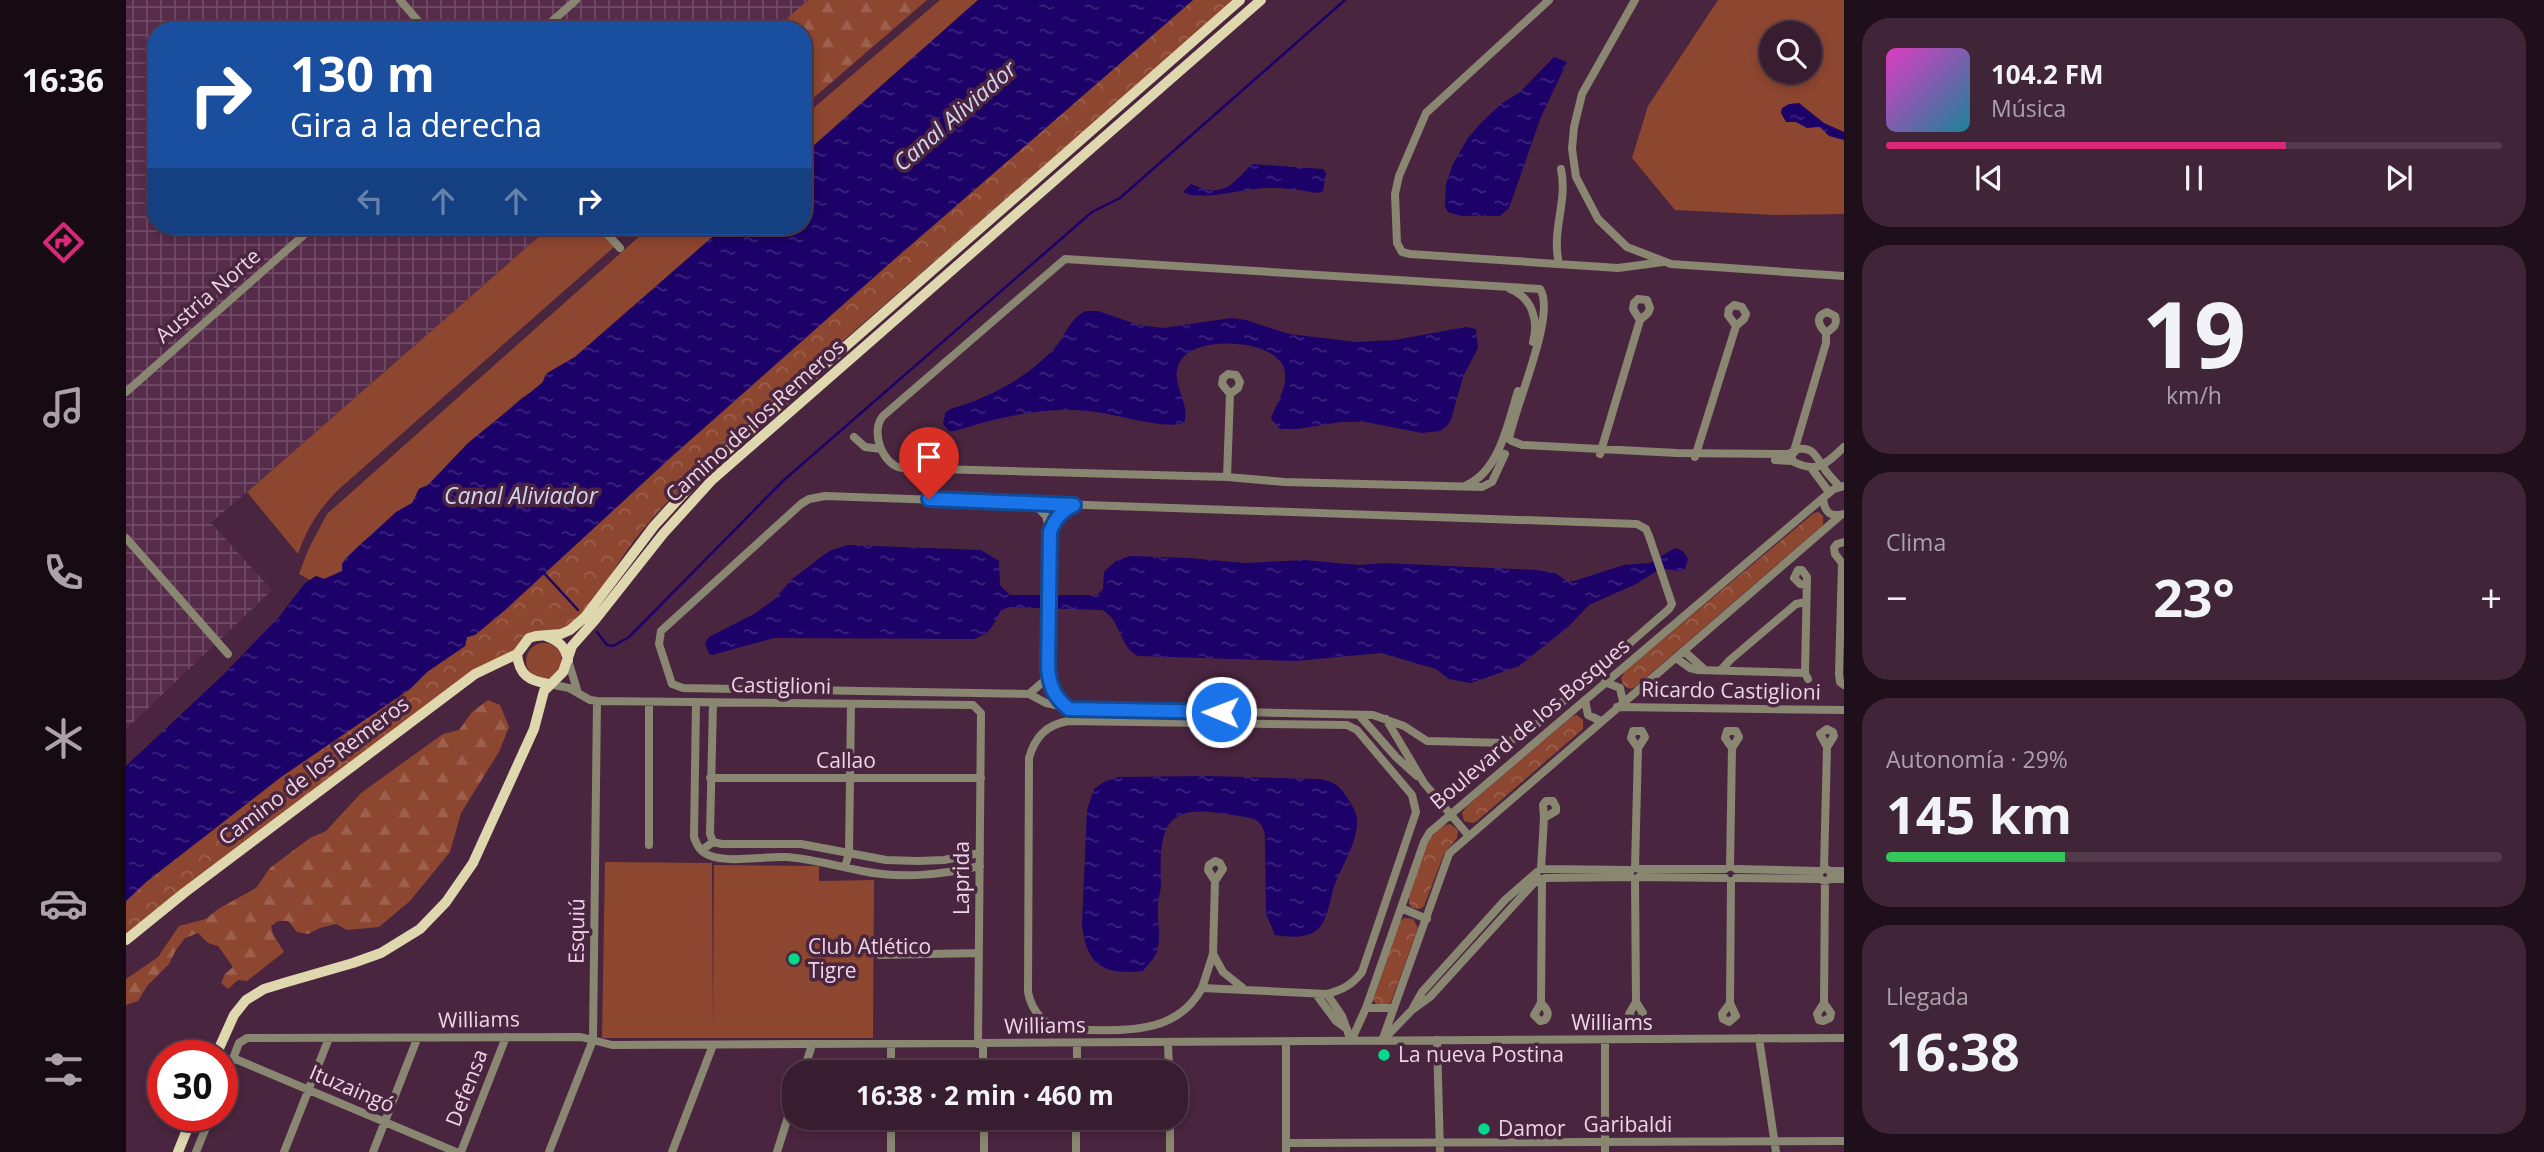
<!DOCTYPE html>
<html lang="es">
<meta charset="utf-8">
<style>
body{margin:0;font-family:"Open Sans",sans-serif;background:#3f2537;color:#f1f3f6;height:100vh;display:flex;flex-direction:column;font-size:26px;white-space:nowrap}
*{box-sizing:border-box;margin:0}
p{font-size:23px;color:#aba1aa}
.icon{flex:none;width:38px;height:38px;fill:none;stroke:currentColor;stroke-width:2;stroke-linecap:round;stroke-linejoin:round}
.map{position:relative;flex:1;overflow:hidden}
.drawer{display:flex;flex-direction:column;gap:18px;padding:18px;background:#1f0f1a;width:700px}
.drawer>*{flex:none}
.banner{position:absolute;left:21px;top:21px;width:665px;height:214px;border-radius:28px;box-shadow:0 4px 10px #0003,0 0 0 2px #523a4b;background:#1a4fa0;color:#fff;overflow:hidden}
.fabs{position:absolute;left:1633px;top:21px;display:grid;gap:14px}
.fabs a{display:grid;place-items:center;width:63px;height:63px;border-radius:50%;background:#381c2f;box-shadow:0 4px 10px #0003,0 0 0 2px #523a4b;font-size:35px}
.speed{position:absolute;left:21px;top:1040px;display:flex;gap:14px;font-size:35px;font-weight:700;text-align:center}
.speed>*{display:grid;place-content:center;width:91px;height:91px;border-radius:50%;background:#381c2f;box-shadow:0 4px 10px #0003,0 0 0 2px #523a4b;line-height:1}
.speed .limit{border:10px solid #d22;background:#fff;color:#111}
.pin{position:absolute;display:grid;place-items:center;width:60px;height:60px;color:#fff;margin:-72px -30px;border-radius:50% 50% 50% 0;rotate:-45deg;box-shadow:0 0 7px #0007}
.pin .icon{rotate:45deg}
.me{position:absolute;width:77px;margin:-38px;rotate:271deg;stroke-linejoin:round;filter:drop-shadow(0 0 5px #0008)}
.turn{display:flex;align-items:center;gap:24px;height:147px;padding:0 28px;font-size:32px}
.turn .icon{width:91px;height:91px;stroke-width:2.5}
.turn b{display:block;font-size:49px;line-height:60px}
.lanes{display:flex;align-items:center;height:66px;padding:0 28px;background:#0003;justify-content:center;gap:35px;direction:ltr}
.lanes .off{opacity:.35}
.big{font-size:52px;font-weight:700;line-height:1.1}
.drawer .tile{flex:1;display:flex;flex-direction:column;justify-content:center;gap:10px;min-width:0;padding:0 24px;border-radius:28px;background:#3f2537}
.drawer .dial{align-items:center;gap:0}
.dial b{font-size:91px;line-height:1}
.song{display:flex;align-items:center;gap:21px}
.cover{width:84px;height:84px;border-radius:10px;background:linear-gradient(135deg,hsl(310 70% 55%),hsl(190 70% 35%))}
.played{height:7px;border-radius:4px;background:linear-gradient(90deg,#db2777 65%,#523a4b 65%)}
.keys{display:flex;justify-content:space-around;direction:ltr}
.heat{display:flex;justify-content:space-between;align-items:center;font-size:38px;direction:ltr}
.charge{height:10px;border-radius:5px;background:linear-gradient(90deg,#34c759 29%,#523a4b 0)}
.trip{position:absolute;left:656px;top:1060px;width:406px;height:70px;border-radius:28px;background:#381c2f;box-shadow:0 4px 10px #0003,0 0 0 2px #523a4b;font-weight:700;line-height:70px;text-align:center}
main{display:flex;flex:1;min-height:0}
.dock{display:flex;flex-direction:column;width:126px;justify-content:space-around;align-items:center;background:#160b13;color:#aba1aa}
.dock .icon{width:49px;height:49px}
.dock .current{color:#db2777}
.dock b{font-size:32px;color:#f1f3f6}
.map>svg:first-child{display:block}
</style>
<main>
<nav class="dock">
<b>16:36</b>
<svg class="icon current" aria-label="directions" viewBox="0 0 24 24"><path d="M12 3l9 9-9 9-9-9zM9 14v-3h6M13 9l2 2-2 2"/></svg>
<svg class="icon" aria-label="music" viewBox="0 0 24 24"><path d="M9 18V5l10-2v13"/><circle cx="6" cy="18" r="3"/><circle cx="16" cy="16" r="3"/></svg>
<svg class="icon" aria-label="phone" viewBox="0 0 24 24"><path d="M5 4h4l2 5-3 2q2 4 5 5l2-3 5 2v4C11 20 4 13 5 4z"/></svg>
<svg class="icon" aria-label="climate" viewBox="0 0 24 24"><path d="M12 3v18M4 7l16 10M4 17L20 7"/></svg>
<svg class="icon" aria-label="car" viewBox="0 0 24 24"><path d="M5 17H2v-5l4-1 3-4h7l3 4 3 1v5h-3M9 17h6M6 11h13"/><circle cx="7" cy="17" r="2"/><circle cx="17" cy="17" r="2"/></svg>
<svg class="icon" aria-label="filters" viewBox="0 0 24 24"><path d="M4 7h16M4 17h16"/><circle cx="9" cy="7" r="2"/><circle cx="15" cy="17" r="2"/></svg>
</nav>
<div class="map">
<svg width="1718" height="1152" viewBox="0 0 1718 1152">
<defs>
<pattern id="industrial-grid" width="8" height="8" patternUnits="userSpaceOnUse" patternTransform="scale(1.75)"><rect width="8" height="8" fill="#572c4b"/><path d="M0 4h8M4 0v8" fill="none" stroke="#6f4a65"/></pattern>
<pattern id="forest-firs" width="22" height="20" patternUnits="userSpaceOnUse" patternTransform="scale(1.75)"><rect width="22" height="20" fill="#8d462f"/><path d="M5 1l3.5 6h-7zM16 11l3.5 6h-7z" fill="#9d604d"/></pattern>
<pattern id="park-crowns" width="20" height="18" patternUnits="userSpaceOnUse" patternTransform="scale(1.75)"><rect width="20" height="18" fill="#8d462f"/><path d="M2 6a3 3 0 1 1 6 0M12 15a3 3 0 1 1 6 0" fill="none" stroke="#9d604d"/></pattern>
<pattern id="water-ripples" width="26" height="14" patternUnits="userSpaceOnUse" patternTransform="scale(1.75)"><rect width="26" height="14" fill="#1c0168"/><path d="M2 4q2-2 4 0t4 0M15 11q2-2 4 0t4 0" fill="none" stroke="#3d257d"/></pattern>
</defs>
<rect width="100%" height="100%" fill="#4a253f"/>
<path fill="url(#industrial-grid)" d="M0,0H682L648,30H30V226H425L85,523L146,590L0,729Z"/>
<path fill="#8d462f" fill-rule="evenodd" d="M814,0H852L677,155V117Z
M1592,0H1718V214L1649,215L1549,210L1506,158L1522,106ZM1645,33H1684V72H1645Z
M425,226H469L488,247L212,490C193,509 181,528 172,554L121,492Z
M525,226H599L449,357L419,375C416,389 404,392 394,399L302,485L293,489C291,493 289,500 286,504C267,526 223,541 217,571L198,579L190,576L184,580L173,574L182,550L201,514Z
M400 661a18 18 0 1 1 36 0a18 18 0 1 1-36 0Z
M479,862L586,863L587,1027L588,865L693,866V881L748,880L747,1038H476Z"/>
<path fill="url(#forest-firs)" d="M682,0H801L677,107V30H648Z
M362,700L374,705L383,727L373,752L335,813L324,852L284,901L253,927L221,930L210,924L194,928L182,934L171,932L162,921H152L145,926L147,934L158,952L121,981L112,980L102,989L95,983L99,974L107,967L92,946L82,943L72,933L59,938L50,950L43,964L22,985L12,1001L0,1005V979L32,957L53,926L80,919L92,909L130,888L144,868L184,838L200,831L235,793L317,734L333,730L346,712Z"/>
<path fill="url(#park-crowns)" d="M1067,0H1109L588,453C559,484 527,514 502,549C485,572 474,598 453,619C443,628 432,632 419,630L388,651L0,938V901L20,882L155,777L284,689L301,672L339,646L341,637L349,635L379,610L544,458L764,263Z
M1692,512L1697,516V525L1509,687L1504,689L1497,685L1495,678L1499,671L1688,513Z
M1451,715L1457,720V729L1351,821L1347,823L1338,821L1336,813L1341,806L1447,716Z
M1324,824L1332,830L1331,838L1318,854L1298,906L1294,909L1286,908L1283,903V896C1290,876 1300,827 1324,824Z
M1278,918L1287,919L1292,928L1265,1002L1261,1005L1250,1004L1247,1000L1274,922Z"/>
<path fill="url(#water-ripples)" d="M852,0H1067L764,263L544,458L379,610L349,635L341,637L339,646L301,672L284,689L155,777L20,882L0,901V766L97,675L153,617L179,583L190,576L198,579L216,571V564L219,559L270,512L286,503L293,489L302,485L342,443L417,382L421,373L449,357L599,226H677V155Z
M1428,57L1441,62L1415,117L1383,208L1374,216H1335L1322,212L1319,207L1320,184L1327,164L1342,138L1355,123L1375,104L1394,92Z
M1673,103L1698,123L1718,132V140L1703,136L1694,127L1681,128L1670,122H1660L1655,113L1656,108L1663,104Z
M1126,164L1197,169L1200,173L1197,191L1192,193C1175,191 1158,187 1141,188C1120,188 1074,202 1057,192L1065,184C1098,199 1105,185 1126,164Z
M960,311H972L1013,325L1037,328L1105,318L1120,320L1163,334L1230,342L1269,340L1340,327L1350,329L1352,348L1337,377L1324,423L1314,431L1296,433L1239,422H1215L1172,429H1154L1145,419C1150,403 1161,390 1159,372C1155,339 1071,334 1055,360C1041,382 1066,403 1058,423C1038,430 987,413 962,411C917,407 872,417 829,431H823L817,424L819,413L824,409C862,398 897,380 925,352C938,340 944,317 960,311Z
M722,545L855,550L873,561L874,585L884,595H971L977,589L978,572L991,560L1005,556L1063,558L1119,563L1178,560L1233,565L1257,563L1410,570L1429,573L1441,581H1448L1498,565L1524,563L1549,548L1557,551L1562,559L1559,569L1552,571L1539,569L1529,572L1510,584L1463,605L1442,627L1393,666L1345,683L1323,679L1310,669L1255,653L1170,661L1012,656C993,647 995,619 976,610L884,607L875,610C868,624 864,635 847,639L648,638L586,655L583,654L579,643L583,637L628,614L649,599L665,580L703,551Z
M1082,776L1194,779C1205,781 1214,785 1220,796C1224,802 1231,812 1231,820C1232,841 1216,866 1208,886C1204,899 1202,921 1191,930C1178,939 1164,937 1149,935L1140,914L1139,835C1135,816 1123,818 1106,815C1039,802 1033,824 1035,884C1035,891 1032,898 1032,905C1031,920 1036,940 1030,954C1027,960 1021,966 1017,971C977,975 961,966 956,925L961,810L968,789L978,782L992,777Z"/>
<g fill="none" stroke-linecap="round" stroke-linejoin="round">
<path stroke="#1c0168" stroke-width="2.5" d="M418,573L452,610
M471,632L481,645L487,646L503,637L658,480L966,212L994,198L1219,0"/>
<path stroke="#898671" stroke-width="8" d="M274,0L300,30
M1423,0L1300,113L1273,176L1269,194L1271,243L1276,252L1284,254L1492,268L1537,262
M1509,0L1456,94L1448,127L1446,149L1450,177L1472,219L1501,247L1545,264L1718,276
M416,30L450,0
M474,226L494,248
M1433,264C1425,229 1442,203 1435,169
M1384,289C1406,297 1413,321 1407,342
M1512,299L1521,300L1524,308L1522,313L1514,320L1507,309L1508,303Z
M1608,305L1616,307L1620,314L1618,319L1610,326L1602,315L1603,309Z
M1701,312L1709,316C1712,325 1707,328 1700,333C1693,326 1688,316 1701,312Z
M1102,374L1110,375L1114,382L1112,388L1104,394L1096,384L1097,378Z
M0,392L188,226
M728,437L739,447L755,449
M1386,441L1396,445L1551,453L1662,454L1668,451L1700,343V333
M1379,454L1366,482L1356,487L1159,482L1101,477L776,468C756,465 744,431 757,416L939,259L1414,289C1431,314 1388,408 1383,439
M1474,454L1514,320
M1569,457L1610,326
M1649,460L1666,461
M1686,469L1703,492
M1101,477L1104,394
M1341,485C1374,470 1382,422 1392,391
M1713,486C1708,480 1702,475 1698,468C1689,456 1688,447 1671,449L1666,455V461C1691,474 1699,465 1718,447
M907,503L920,516L924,532L931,517L945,506
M1717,514C1704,518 1698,511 1697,498L1708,489L1718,486
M924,532L922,668L918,681L903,694L557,688L546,684L533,644L535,631L675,504L683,499L699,496L1511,524L1520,529L1523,536L1546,604L1543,609L1403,731L1380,743L1301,741L1278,726L1247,715L943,708
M0,538L102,654
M1716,563L1713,674L1714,682L1718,685
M1716,563L1709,554L1708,548L1711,544L1718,542
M1680,585L1674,584L1668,578L1672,570H1676L1681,577L1679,673L1682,679
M1558,651L1579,670
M1550,658L1564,668L1572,670L1679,673
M442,660L452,693
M1594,671L1604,660L1670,604L1680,602
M1479,682L1494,688L1497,702
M423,684L443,688L464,700L471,701L847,705L855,713L852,1044
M903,694L920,703L943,708C929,698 924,689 922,672
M1459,700L1462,715L1475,721
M523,702V845
M570,703L568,837C571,846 575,853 585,856C605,863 638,856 661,857C686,859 711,866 736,871C776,879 814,875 854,866
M587,703L584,834L587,842
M1491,707L1718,710
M1233,715L1270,757L1291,776
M1260,719L1298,783L1342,835
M942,721L1221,725L1231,730L1286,795L1290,812L1236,972C1226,985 1216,990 1201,994L1076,988C1048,1039 991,1029 941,1030C920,1027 906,1013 902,992L903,758C909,737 920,725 942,721Z
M584,778H855
M576,850L587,842L596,844H675L760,860L792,861L818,860L854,853
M719,867L723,853L725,704
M1604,867L1606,748L1613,737L1610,731H1601L1599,738L1606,748
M1509,868L1512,748L1519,737L1516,731H1507L1505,738L1512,748
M1693 875a6 6 0 1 1 12 0a6 6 0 1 1-12 0Z
M1415,869L1418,818L1417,805L1420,801H1427L1430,807V811L1418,818
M1418,869L1505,870
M1513,869H1599
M1610,869L1694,871
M1698,869L1701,747L1708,736L1707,732L1701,729L1694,734L1701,747
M1704,871H1718
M1513,877L1599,878
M1419,878L1505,877
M1610,878L1694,879
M1509,879L1510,1002L1517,1013L1514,1019L1508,1021L1503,1014L1510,1002
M1704,879H1718
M1089,881L1082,870L1083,865L1089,861L1094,863L1097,869L1089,881L1087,954L1097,972L1117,988
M1275,908L1301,919
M754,955L853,953
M1076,988L1087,954
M1190,994L1210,1021L1221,1029
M1201,994L1216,1016L1225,1041
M1415,1003C1420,1008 1425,1013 1419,1020L1414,1021L1408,1015L1415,1003L1416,879
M1604,1003L1610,1016L1603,1022L1597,1019L1596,1014L1604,1003L1605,881
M1698,1003L1705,1013L1704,1018L1697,1021L1693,1020L1691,1014L1698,1003L1699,881
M1240,1008H1268
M1287,1008L1296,992L1379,900L1411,872
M1633,1038L1650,1152
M1258,1039L1286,1010L1304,997L1407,884L1414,879
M1311,1040L1314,1152
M1225,1041L1240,1008L1298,842L1304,832L1697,498
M1256,1041L1323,854L1327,850L1715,515
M1479,1041V1152
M1042,1042L1043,1073
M857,1044V1073
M765,1045V1073
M107,1058L330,1152
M677,1073L686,1045
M951,1073V1043
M96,1087L113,1043L121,1038L455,1037L486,1045L1718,1038
M765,1118V1152
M858,1118V1152
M1044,1118V1152
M1160,1143L1718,1141
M70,1152L85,1115
M158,1152L203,1038
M247,1152L291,1039
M335,1152L380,1037
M423,1152L467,1040L471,701
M546,1152L587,1045
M651,1152L668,1098
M950,1152V1118
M1160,1152V1042"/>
<path stroke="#dfd7ad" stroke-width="10" d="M420,636C433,641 439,646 442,660
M391,654C393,675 403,681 423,684
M0,940L58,893L349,674L391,654L403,638L410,636L435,634L444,630L459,617L528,526L579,470L1114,0
M90,1055L108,1015L120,1000L138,989L161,982L227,963L255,953L294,929L320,902L347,863L408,729L418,691L437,672L446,646L469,620L537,534L586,480L610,459L1135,0
M52,1152L67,1115"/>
</g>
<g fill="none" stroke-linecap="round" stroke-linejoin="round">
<g stroke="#114b97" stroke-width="18">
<path id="route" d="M803,499L948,505C935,511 929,519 924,532L922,668C924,687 928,697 943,709L1095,712"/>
</g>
<use href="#route" stroke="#1a73e8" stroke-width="12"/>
</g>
<g fill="#02d98b" stroke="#4a253f" stroke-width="2.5">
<circle cx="668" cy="959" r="7"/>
<circle cx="1258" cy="1055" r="7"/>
<circle cx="1358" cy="1129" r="7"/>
</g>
<g text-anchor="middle" stroke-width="7" stroke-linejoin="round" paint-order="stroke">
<g font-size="21" fill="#ecd5e4" stroke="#4a253f">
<text transform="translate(82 296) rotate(-41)" y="7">Austria Norte</text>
<text transform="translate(629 421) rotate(-42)" y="7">Camino de los Remeros</text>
<text transform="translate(655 686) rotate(1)" y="7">Castiglioni</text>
<text transform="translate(1605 691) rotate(1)" y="7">Ricardo Castiglioni</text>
<text transform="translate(1404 724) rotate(-40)" y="7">Boulevard de los Bosques</text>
<text x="720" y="768">Callao</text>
<text transform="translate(188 771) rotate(-37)" y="7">Camino de los Remeros</text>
<text transform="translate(836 878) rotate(-90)" y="7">Laprida</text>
<text transform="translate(451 931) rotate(-89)" y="7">Esquiú</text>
<text transform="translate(353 1020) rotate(-1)" y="7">Williams</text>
<text x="1486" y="1030">Williams</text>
<text transform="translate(919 1026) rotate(-1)" y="7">Williams</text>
<text transform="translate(341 1088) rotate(-69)" y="7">Defensa</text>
<text transform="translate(226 1089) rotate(23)" y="7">Ituzaingó</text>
<text x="1502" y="1132">Garibaldi</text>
</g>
<g font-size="21" fill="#ecd5e4" stroke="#4a253f" text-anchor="start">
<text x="682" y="954">Club Atlético<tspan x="682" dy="24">Tigre</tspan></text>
<text x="1272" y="1062">La nueva Postina</text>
<text x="1372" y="1136">Damor</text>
</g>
<g font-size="23" font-style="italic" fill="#d1d6f0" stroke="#4a253f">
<text transform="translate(829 116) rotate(-41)" y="8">Canal Aliviador</text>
<text x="395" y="504">Canal Aliviador</text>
</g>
</g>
</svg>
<div class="fabs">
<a><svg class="icon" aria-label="search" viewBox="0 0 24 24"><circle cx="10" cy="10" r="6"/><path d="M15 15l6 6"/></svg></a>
</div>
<div class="speed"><div class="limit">30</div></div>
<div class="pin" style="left:803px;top:499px;background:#d93025"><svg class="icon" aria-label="arrive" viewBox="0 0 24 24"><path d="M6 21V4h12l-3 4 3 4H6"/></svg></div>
<svg class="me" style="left:1095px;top:712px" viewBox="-20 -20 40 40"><circle r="17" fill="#1a73e8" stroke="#fff" stroke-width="3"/><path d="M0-11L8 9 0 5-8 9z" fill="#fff"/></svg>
<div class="trip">16:38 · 2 min · 460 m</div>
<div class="banner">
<div class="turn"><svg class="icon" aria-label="right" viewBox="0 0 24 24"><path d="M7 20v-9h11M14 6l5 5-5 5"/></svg><div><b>130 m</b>Gira a la derecha</div></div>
<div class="lanes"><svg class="icon off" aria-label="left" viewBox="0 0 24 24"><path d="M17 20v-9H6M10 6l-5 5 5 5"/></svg><svg class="icon off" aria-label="ahead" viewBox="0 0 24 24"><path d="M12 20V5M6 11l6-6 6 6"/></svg><svg class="icon off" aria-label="ahead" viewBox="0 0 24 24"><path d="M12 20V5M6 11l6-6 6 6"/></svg><svg class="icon" aria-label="right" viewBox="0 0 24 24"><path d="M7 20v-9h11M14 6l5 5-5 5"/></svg></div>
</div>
</div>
<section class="drawer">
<div class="tile">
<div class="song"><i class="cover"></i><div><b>104.2 FM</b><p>Música</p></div></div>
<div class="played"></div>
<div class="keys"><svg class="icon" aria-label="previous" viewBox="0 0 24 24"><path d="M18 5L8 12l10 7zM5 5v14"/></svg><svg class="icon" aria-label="pause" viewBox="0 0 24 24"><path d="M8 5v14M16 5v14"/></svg><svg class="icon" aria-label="next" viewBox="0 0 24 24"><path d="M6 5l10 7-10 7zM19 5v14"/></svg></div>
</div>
<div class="tile dial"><b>19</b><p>km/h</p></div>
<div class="tile"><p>Clima</p>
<div class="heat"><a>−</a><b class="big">23°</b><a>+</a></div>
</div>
<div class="tile"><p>Autonomía · 29%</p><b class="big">145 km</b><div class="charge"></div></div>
<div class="tile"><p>Llegada</p><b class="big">16:38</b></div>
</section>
</main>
